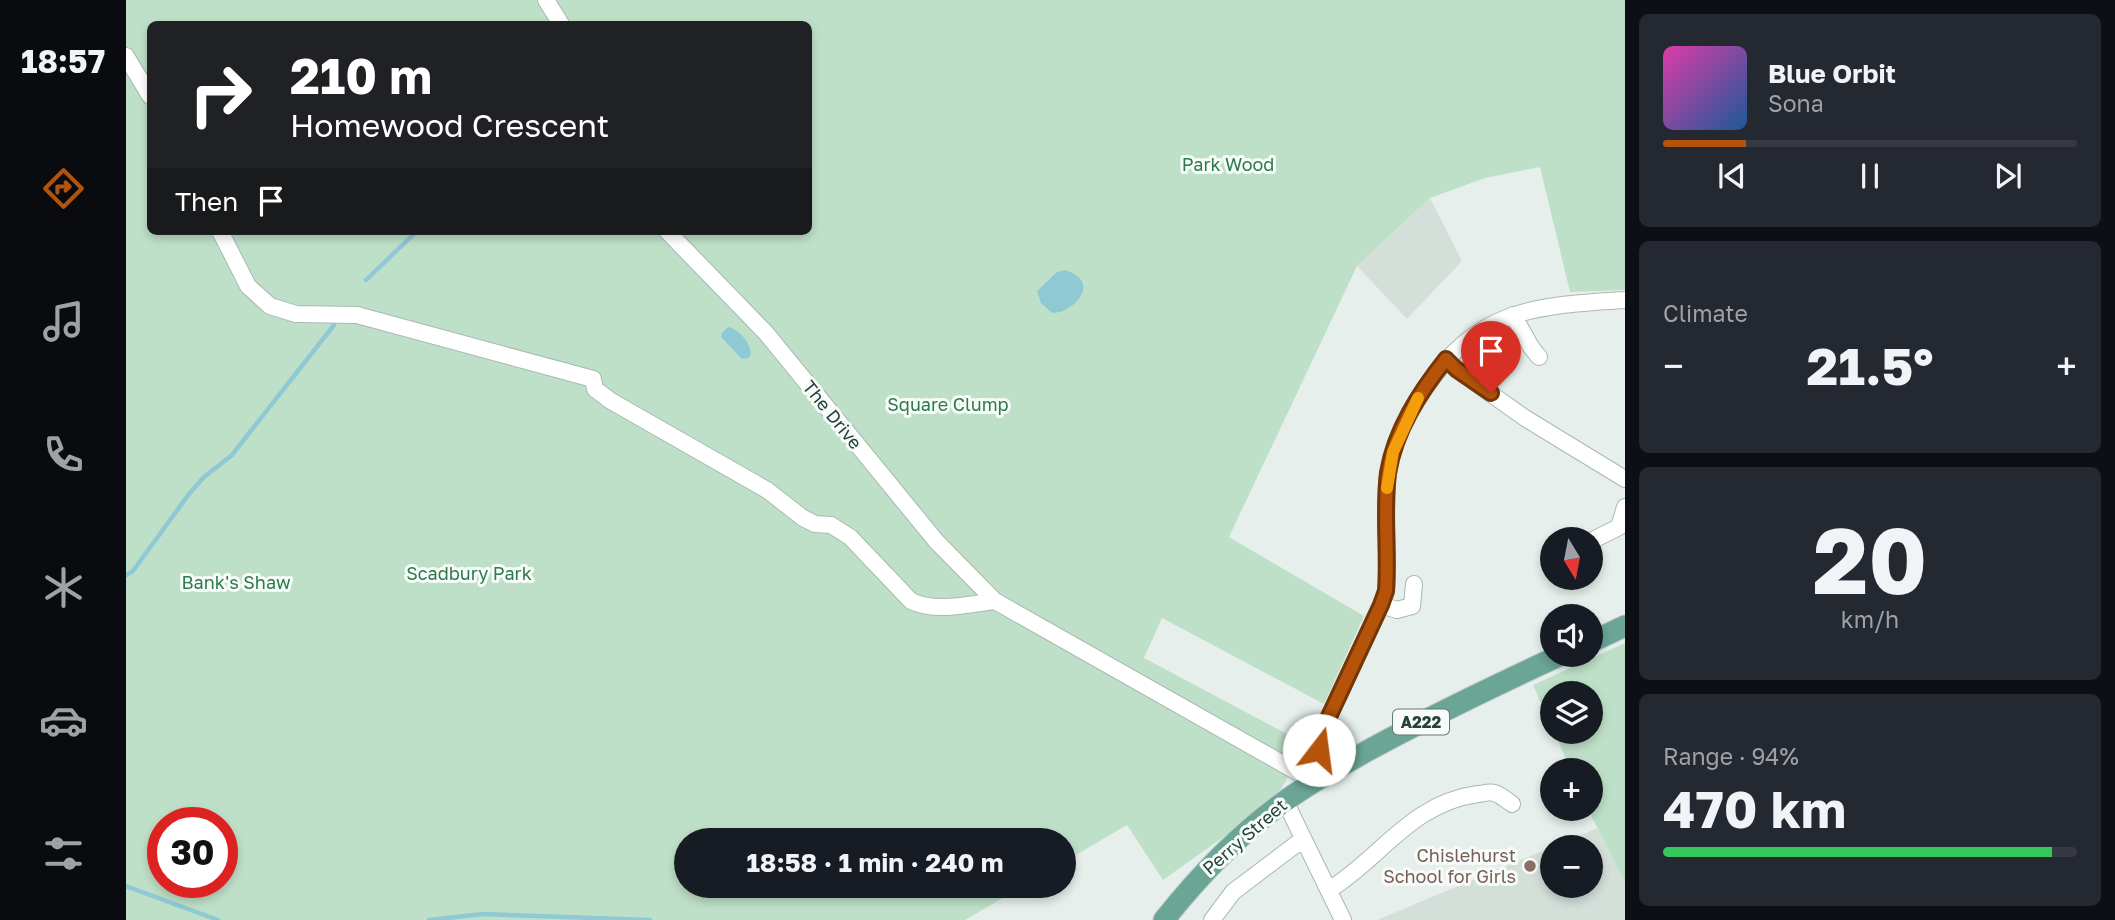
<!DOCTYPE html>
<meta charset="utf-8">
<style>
body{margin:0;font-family:"Golos Text",sans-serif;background:#242831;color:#f1f3f6;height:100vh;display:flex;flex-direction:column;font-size:26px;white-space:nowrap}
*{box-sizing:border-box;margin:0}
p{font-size:23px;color:#9ea1a6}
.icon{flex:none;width:38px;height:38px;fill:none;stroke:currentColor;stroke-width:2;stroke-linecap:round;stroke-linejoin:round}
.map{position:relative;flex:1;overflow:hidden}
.details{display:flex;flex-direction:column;gap:14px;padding:14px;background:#0d0f14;width:490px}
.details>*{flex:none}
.banner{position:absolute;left:21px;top:21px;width:665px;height:214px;border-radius:10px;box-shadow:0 4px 10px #0003;background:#202124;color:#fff;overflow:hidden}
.needle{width:46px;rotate:170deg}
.tools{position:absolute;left:1414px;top:527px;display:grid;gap:14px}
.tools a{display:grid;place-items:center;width:63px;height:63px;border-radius:50%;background:#171b24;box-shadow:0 4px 10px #0003;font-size:35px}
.speed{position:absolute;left:21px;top:807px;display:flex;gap:14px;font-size:35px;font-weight:700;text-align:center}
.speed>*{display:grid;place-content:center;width:91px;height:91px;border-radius:50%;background:#171b24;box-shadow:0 4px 10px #0003;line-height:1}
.speed .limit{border:10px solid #d22;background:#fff;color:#111}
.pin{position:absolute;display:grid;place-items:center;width:60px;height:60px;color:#fff;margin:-72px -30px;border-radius:50% 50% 50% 0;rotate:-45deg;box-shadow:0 0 7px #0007}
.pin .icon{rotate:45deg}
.me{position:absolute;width:77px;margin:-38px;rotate:15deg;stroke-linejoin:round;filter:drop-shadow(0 0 5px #0008)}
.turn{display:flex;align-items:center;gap:24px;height:147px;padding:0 28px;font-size:32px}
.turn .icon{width:91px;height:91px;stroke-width:2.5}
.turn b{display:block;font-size:49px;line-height:60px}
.then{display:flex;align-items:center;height:66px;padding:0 28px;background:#0003;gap:14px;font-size:26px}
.big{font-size:52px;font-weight:700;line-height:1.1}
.details .tile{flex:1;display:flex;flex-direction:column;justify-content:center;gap:10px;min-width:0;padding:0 24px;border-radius:10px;background:#242831}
.details .dial{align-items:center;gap:0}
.dial b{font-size:91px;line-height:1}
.song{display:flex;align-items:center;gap:21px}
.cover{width:84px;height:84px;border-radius:10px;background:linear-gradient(135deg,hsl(320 70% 55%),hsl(210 70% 35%))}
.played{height:7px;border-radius:4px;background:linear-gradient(90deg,#b45309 20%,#363941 20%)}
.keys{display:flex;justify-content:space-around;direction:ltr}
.heat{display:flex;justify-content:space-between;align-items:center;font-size:38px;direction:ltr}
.charge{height:10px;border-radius:5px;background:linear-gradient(90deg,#34c759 94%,#363941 0)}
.trip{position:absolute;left:548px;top:828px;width:402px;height:70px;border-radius:35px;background:#171b24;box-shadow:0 4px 10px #0003;font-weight:700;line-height:70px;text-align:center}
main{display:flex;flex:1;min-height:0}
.menu{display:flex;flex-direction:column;width:126px;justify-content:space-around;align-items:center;background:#090b0e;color:#9ea1a6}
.menu .icon{width:49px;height:49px}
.menu .current{color:#b45309}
.menu b{font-size:32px;color:#f1f3f6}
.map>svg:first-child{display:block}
</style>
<main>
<nav class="menu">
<b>18:57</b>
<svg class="icon current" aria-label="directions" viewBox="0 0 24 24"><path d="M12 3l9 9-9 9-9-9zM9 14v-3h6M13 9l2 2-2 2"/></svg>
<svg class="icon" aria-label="music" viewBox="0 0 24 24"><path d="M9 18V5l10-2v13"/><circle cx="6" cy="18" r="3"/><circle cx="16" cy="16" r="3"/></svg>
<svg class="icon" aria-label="phone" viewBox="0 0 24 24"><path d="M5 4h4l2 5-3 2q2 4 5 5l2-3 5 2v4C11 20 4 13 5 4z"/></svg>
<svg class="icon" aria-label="climate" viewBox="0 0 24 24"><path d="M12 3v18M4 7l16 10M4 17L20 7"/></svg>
<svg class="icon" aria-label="car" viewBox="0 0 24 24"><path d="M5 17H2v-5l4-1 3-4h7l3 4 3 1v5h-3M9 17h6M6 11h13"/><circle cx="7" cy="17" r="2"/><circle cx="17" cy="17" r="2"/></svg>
<svg class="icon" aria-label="filters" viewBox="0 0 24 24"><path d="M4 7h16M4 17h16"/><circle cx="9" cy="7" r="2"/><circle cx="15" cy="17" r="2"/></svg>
</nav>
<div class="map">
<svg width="1499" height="920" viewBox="0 0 1499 920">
<rect width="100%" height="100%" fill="#e6efeb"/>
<path fill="#d4dfda" d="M1304,198L1336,261L1281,319L1231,266Z
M1471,828L1499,884V920H1251L1426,847V886H1465V847H1427Z"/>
<path fill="#bfe0c8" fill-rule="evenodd" d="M0,0H1499V290L1444,292L1414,167L1359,178L1304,198L1231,266L1103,537L1238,616L1198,704L1036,618L1018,658L1180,744L1149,800L1037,880L1001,825L938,862V840H560V886H897L839,920H0ZM24,24H682V231H24ZM37,822H96V882H37Z
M1499,643V884L1462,809L1465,808V770H1445L1428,732H1465V693H1426V728L1407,685Z"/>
<path fill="#8ec9d4" d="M939,270C978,282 946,314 926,313L915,303L911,291L931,272Z
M602,327C613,329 625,343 625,355L622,358L616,359L596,338L595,334Z"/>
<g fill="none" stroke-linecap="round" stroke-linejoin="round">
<path stroke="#8ec9d4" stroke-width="4.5" d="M240,280L291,231
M0,575L7,571L63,494L78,477L106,455L208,325
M0,886L92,920
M303,920L357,914L524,920"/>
<g stroke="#a8b8b2" stroke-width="18">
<path id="minor" d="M420,0L435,24
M0,56L24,96
M94,231L122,286L144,306L170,314L231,315L467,379L469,389L485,401L641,490L677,518L689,524L705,525L724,537L785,601C810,613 843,604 869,601
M541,231L640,333L810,541L869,601L1189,782
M1387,315L1405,347L1413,357
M1320,359L1330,369L1399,418L1499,479
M1465,541L1493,527L1499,507
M1424,561L1426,560
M1255,605L1271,610L1286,606L1288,584
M1206,771L1193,750V738L1255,605L1260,591C1263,552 1257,513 1262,474C1266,445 1281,415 1297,391C1352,308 1407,306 1499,300
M1159,801L1217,920
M1203,890C1256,857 1285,803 1352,794C1356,794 1364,791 1368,793C1374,794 1381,801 1386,804
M1086,920L1107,892L1177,839"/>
</g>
<g stroke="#c2cac8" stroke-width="23">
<path id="major" d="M1465,642L1499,626
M1038,920C1073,876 1113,834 1159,801C1185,782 1213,767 1241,751C1305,716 1370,685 1437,654"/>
</g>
<use href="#minor" stroke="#fff" stroke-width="16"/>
<use href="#major" stroke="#6aa596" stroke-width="21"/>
</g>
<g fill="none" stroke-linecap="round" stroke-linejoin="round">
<g stroke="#753606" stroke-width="18">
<path id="route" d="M1193,750V738L1255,605L1260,591C1263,552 1257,512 1262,473C1269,430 1294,392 1320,359L1330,369L1365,393"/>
</g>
<use href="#route" stroke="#b45309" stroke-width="12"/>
<path stroke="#f59e0b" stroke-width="12" d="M1261,488L1267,452L1292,398"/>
</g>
<circle fill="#8d6e63" stroke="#f7fbf9" stroke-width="2.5" cx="1404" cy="866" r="7"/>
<g text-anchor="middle" stroke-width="6" stroke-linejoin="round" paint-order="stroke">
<rect fill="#f7fbf9" stroke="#637a73" stroke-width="2" x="1267" y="709.5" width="56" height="25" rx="5"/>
<g font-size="16" font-weight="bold" fill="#24423a">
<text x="1295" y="728">A222</text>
</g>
<g font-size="18" fill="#2d7a4b" stroke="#f7fbf9">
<text x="1102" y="171">Park Wood</text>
<text x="822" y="411">Square Clump</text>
<text x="343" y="580">Scadbury Park</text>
<text x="110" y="589">Bank's Shaw</text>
</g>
<g font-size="18" fill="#24423a" stroke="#f7fbf9">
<text transform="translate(706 415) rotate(51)" y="6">The Drive</text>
<text transform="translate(1119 837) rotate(-41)" y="6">Perry Street</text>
</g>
<g font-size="18" fill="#785e54" stroke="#f7fbf9" text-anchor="end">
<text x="1390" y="862">Chislehurst<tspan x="1390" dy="21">School for Girls</tspan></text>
</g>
</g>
</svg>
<div class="tools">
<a><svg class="needle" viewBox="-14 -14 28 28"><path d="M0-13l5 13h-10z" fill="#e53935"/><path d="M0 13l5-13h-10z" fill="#9ea1a6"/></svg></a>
<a><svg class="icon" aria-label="sound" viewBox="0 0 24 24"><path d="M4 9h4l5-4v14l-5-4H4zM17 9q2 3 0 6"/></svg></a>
<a><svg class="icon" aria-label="layers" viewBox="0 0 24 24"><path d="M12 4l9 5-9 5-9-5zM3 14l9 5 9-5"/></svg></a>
<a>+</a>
<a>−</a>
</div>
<div class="speed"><div class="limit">30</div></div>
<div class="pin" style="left:1365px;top:393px;background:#d93025"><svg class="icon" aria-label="arrive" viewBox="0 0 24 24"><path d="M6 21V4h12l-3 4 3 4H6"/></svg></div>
<svg class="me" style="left:1193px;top:750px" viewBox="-20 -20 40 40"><circle r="19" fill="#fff"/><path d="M0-13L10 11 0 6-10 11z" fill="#b45309"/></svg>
<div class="trip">18:58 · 1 min · 240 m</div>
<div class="banner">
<div class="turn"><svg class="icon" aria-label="right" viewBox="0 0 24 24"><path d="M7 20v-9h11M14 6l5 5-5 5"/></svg><div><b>210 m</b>Homewood Crescent</div></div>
<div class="then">Then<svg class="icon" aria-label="arrive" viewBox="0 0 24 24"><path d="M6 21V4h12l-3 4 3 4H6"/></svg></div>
</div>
</div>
<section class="details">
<div class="tile">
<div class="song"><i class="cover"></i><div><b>Blue Orbit</b><p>Sona</p></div></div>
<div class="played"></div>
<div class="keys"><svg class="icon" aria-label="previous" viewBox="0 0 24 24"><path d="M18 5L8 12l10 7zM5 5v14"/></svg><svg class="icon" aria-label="pause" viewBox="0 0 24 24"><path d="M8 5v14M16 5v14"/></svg><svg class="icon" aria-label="next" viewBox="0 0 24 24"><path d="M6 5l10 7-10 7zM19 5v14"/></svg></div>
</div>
<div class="tile"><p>Climate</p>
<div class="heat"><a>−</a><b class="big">21.5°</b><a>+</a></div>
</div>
<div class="tile dial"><b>20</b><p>km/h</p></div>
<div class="tile"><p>Range · 94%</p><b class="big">470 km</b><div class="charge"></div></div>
</section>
</main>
